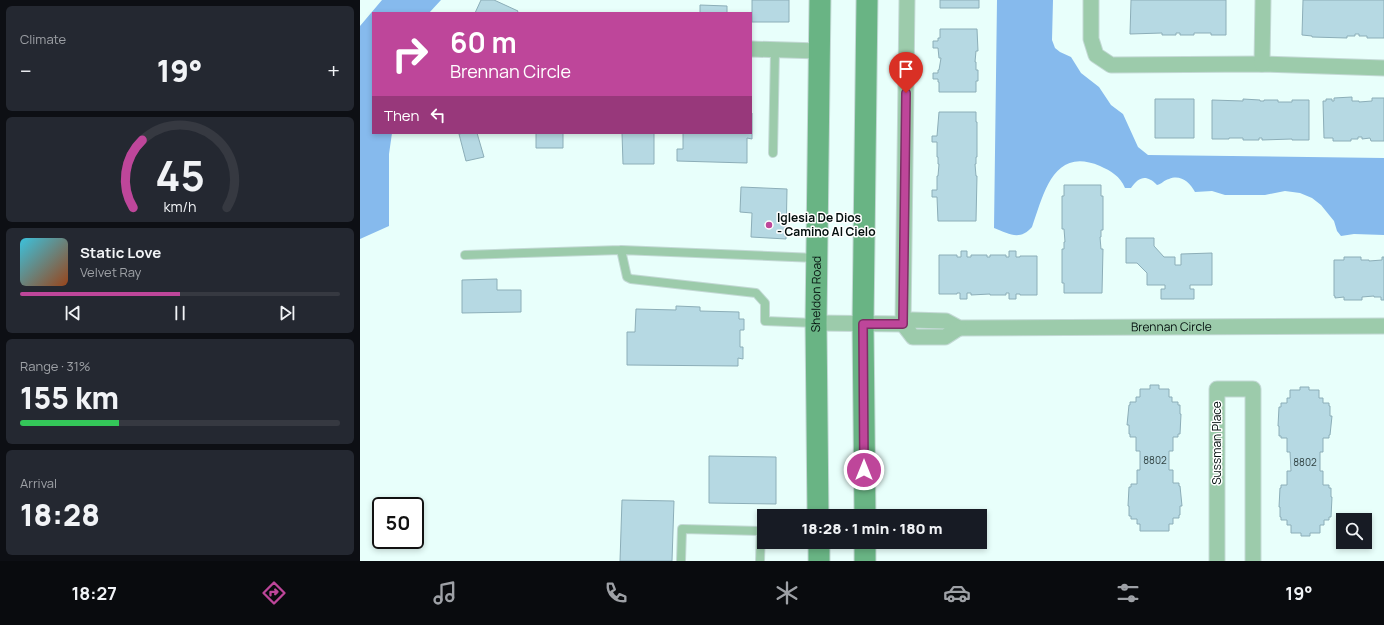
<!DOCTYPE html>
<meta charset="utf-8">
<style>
body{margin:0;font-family:Manrope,sans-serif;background:#242831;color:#f1f3f6;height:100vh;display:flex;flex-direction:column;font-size:15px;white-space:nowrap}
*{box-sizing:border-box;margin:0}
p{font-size:13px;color:#9ea1a6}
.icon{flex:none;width:22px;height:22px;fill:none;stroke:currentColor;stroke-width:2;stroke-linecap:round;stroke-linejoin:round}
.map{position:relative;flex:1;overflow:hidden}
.drawer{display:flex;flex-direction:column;gap:6px;padding:6px;background:#0d0f14;width:360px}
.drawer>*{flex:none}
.hud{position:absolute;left:12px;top:12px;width:380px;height:122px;border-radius:0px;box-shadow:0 2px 6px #0003;background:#be469a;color:#fff;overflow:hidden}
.tools{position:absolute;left:976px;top:513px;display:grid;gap:8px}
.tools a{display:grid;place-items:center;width:36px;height:36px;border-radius:0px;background:#171b24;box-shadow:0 2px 6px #0003;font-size:20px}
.speed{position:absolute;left:12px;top:497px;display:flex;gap:8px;font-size:20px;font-weight:700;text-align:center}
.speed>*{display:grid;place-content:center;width:52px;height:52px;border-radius:50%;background:#171b24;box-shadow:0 2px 6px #0003;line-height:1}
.speed .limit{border:2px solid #111;border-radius:6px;background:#fff;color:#111}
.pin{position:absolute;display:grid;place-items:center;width:34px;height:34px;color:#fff;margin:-41px -17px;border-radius:50% 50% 50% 0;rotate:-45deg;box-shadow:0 0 4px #0007}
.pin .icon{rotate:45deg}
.me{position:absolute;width:44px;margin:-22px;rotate:0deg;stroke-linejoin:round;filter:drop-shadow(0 0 3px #0008)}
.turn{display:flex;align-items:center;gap:14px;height:84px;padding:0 12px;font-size:18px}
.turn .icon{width:52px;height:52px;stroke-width:2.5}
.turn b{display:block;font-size:28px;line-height:34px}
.then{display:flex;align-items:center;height:38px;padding:0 12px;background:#0003;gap:8px;font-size:15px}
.big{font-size:30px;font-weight:800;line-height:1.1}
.drawer .card{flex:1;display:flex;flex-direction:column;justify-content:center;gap:6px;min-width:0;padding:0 14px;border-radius:6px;background:#242831}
.drawer .dial{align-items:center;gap:0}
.dial svg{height:104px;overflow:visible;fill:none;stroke:#363941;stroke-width:7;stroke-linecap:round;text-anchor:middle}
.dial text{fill:#f1f3f6;stroke:none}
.song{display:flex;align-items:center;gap:12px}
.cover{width:48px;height:48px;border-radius:6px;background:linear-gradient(135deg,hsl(190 70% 55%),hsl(20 70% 35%))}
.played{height:4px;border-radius:2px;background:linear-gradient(90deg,#be469a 50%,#363941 50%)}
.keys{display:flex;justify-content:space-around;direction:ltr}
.heat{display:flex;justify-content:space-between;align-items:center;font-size:22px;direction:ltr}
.charge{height:6px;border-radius:3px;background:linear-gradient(90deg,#34c759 31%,#363941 0)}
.trip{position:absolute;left:397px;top:509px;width:230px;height:40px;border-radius:0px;background:#171b24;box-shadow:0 2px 6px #0003;font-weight:800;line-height:40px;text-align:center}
.dock{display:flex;height:64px;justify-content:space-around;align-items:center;background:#090b0e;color:#9ea1a6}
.dock .icon{width:28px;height:28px}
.dock .current{color:#be469a}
.dock b{font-size:18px;color:#f1f3f6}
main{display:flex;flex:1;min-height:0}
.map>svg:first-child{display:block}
</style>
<main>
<section class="drawer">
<div class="card"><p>Climate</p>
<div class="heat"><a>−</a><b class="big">19°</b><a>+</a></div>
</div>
<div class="card dial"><svg viewBox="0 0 100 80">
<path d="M14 69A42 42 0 1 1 86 69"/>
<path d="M14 69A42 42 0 0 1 21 17" stroke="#be469a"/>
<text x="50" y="56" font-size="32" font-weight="700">45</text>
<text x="50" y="72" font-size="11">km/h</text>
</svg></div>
<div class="card">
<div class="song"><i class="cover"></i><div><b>Static Love</b><p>Velvet Ray</p></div></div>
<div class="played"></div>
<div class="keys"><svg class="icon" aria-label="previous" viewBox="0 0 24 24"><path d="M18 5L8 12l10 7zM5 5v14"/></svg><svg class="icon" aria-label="pause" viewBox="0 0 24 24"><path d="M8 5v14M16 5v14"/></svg><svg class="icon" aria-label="next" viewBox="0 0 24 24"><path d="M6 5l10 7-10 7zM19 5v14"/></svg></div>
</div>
<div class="card"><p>Range · 31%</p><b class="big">155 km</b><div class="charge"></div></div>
<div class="card"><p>Arrival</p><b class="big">18:28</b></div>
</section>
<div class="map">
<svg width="1024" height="561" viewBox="0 0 1024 561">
<rect width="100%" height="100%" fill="#e8fffb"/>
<path fill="#86baed" d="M22,0H81L69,13H13V133H32L29,154V226L0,239V26Z
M637,0H693L692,40L695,48L700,52L711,57L721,73L739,87L751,105L763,114L778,147L788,155L1024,158V235L994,234L981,236L977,231L974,221L961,205L952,198L940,193L925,191L905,195H865L852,191L835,192C830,182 820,174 809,179C804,180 802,184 797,185C786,174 779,177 771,188H765C760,176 751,171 740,166C693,146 684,194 672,227C660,241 649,234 634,228Z"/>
<path fill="#b6d9e3" stroke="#8caeb8" d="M121,0H134L158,11L157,13H115Z
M392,0H429V22H392Z
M580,0H619V8H580Z
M771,0H866V35H851V33H834V35H820V33H816V35H802V33L770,34Z
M943,0H1024V38H1007V36H999V34H995V36H987V38L952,37V36L942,35Z
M340,5L367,6V13H340Z
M580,29H617L618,51H616L615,62H616V70H618V81H616V92H579V82H578V79H573V73H578V70H579L581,58H579L578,48H573V41H578V38H580Z
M992,97V101H999V102L1012,101V98H1024V141H1011L1010,138L1002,139V137H998V139H991V141H973V138H964L963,101H966V99H972V101H974V98Z
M795,99H834V138H795Z
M883,99L900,100V101H904V100H918V102H932V100H949V140H932V139L902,140V138H899V140H883V138H869V139H852V100L883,101Z
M579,112H616V122H617V157H616V164H615L616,176H617L616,221H578L577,197H572V190H577V176H578L579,164H578V157H577V142H572V136H577Z
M391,113H392V139L387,138V163L317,161V149H323V133H391Z
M104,133H117L124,157L106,161L99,134Z
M176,133H203V148H176Z
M262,133H294V164H263Z
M704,185H741V196H743V230H741V237H740L741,249H743L742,293H704V283H702V249H704V242H705L704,229H702V196H704Z
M381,187L427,189L426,239L391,237L392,213L380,212Z
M766,238H794V246L804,257H815V265H821V254L852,253V285H830V289H834V299H801V289H805V285H787V273L777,263H766Z
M601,251H607V257H611V255H627V257H630V255H646V257H649V251H656V257H660V256H677V295H660V294H656V299H649V293H646V295H630V294L611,295V293H607V299H600V293H597V294H579V255H597V257H601Z
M984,257H1001V260H1009V261L1022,260V257H1024V300H1021V297H1014V296L1002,297V300H984V297L975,298V296H974V260H984Z
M137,279V290H161V312L102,313V280Z
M316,306L340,307V311L379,312V319H384V330H380V347H383V359L378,358V366L267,365V332H275L276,309L316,310Z
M790,385H799V389H809V397H812V402H818V405H820V414H821L820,434H818V437H813V451H809V470H813V483H819V486H820L822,506H820V515H819V518H813V524H809V531H780V524H777V519H771V516H769V506H768L769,487H771V484H777V470H780V451H776V437H770V434H769V425H767L769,405H770V402H776V397H780V389H790Z
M940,387H949V390H959V398H963V403H969V406H970V416H972L970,435H969V438H963V452H960V471H963V485H969V488H971V497H972L971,517H969V520H964V525H960V533H950V536H941V533H931V525H927V520H921V517H920V507H919L920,488H921V485H927V471H931L930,452H927V438H921V436H919V426H918L919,407H921V403H927V398H930V390H940Z
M349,456L416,457V504L349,503Z
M262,500L314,501L312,561H260Z"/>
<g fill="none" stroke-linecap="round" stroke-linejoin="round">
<g stroke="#c3d9d5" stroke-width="10">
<path id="lane" d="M413,153L415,50
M105,255L261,250
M455,323L405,321V303L396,293L271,279L267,277L261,250L456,258
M321,561L322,529L401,531L400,561"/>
</g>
<g stroke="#c3d9d5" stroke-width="17">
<g id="street">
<path d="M731,0V39L736,55L751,65L902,64L1024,68"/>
<path d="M391,49L459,51"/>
<path d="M902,64L903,0"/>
<path id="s1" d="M456,323L543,324L552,320L586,321L599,328L1024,326"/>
<path d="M543,324L547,0"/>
<path d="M543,324L553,337H585L599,328"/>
<path d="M857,561V389H893V561"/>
</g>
</g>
<g stroke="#c3d9d5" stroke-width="23">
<g id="secondary">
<path id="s2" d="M458,516L456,323L460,0"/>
<path d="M505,516L503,324L507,0"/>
<path d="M459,542V561"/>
<path d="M505,542V561"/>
</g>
</g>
<use href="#lane" stroke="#9ccbab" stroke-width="8"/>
<use href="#street" stroke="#9ccbab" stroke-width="15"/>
<use href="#secondary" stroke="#69b484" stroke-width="21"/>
</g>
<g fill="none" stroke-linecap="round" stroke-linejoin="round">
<g stroke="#7c2e64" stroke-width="10">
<path id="route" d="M504,470L503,324H543L546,93"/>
</g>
<use href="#route" stroke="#be469a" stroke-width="7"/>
</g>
<circle fill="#be469a" stroke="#fff" stroke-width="1.5" cx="409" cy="225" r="4"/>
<g text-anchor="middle" stroke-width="3" stroke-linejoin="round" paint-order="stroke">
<g font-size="10" fill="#304242">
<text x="795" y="464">8802</text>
<text x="945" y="466">8802</text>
</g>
<g font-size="12" font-weight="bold" fill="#030f0d" stroke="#fff" text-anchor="start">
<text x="417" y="222">Iglesia De Dios<tspan x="417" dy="14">- Camino Al Cielo</tspan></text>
</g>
<g font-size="12" fill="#030f0d" stroke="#fff">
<text dy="4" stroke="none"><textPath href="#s2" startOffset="222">Sheldon Road</textPath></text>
<text dy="4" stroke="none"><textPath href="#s1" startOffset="358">Brennan Circle</textPath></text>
<text transform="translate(857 443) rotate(-90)" y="4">Sussman Place</text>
</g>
</g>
</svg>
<div class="tools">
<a><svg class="icon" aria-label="search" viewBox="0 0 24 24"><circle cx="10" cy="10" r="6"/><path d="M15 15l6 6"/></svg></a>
</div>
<div class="speed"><div class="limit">50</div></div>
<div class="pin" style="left:546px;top:93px;background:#d93025"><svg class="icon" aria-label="arrive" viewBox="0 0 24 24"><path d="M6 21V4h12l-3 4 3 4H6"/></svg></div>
<svg class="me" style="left:504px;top:470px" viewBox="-20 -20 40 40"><circle r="17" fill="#be469a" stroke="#fff" stroke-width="3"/><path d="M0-11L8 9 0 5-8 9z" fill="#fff"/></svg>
<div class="trip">18:28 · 1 min · 180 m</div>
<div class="hud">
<div class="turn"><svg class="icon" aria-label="right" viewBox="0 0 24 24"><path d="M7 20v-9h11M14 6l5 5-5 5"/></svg><div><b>60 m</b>Brennan Circle</div></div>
<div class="then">Then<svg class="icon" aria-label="left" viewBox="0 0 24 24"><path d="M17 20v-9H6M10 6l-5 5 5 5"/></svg></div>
</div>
</div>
</main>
<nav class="dock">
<b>18:27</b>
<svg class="icon current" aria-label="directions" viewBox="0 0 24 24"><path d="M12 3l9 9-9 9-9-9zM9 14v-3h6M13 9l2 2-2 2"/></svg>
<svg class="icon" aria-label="music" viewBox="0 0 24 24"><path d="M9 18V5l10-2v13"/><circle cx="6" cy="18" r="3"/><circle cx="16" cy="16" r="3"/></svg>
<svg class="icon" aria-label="phone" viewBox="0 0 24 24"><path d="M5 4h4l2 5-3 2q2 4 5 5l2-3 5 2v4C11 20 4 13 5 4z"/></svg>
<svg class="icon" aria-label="climate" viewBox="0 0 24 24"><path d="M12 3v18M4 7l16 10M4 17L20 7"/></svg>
<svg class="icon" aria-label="car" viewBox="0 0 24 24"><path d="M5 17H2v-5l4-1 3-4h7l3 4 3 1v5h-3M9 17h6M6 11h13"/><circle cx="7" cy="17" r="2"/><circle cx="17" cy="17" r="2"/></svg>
<svg class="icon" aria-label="filters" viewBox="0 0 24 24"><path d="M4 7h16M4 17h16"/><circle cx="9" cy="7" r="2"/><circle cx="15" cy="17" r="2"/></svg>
<b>19°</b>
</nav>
